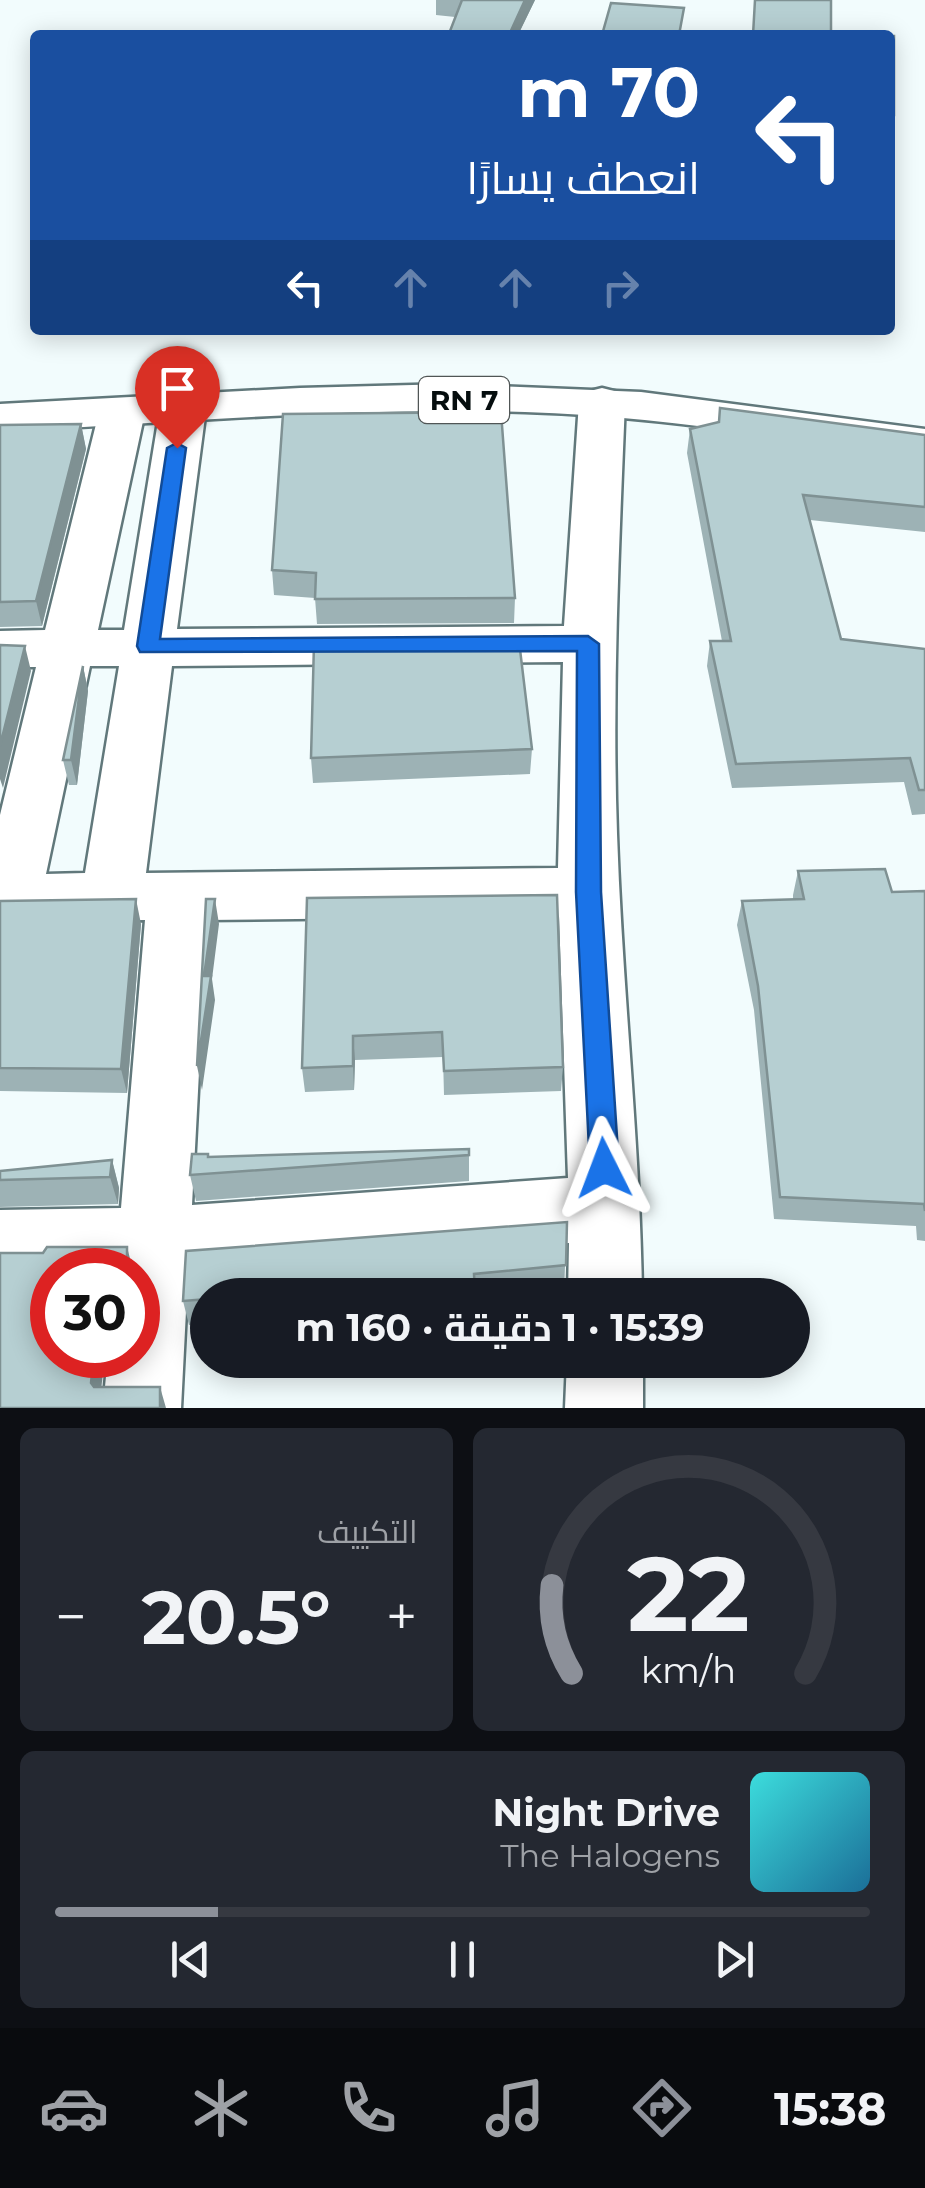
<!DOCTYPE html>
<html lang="ar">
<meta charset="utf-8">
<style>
body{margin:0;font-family:Montserrat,Cairo,sans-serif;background:#242831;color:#f1f3f6;direction:rtl;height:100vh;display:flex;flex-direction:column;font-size:38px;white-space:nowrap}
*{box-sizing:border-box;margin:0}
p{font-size:32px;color:#9ea1a6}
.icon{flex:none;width:55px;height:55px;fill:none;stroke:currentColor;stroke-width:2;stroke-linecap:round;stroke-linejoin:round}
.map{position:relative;height:1408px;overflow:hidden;direction:ltr}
.panel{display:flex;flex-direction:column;gap:20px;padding:20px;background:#0d0f14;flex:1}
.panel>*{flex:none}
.top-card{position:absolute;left:30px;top:30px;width:865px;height:305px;border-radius:10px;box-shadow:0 5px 25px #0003;direction:rtl;background:#1a4fa0;color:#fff;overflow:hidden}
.speed{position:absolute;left:30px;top:1248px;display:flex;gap:20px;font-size:50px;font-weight:700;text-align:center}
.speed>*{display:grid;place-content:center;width:130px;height:130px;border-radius:50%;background:#171b24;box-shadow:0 5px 25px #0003;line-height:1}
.speed .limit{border:15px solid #d22;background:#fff;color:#111}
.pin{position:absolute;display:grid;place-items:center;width:85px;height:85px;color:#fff;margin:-102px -42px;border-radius:50% 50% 50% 0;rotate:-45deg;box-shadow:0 0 10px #0007}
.pin .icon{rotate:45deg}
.me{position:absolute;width:110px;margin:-55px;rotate:357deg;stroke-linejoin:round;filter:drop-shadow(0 0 8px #0008)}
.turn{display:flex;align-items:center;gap:35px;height:210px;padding:0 30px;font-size:45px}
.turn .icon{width:130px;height:130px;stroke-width:2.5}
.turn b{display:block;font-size:70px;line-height:85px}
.lanes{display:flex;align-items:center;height:95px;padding:0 30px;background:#0003;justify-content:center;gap:50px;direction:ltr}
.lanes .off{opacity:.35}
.big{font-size:75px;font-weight:700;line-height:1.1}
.panel .tile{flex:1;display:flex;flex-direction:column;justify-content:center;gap:15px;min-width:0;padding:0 35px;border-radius:15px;background:#242831}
.panel .dial{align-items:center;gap:0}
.dial svg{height:260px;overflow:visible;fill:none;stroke:#363941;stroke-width:7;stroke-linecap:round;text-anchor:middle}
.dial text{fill:#f1f3f6;stroke:none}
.song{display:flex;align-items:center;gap:30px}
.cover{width:120px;height:120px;border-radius:15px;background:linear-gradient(135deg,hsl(180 70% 55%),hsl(200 70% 35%))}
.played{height:10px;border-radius:5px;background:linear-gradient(90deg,#8c9099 20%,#363941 20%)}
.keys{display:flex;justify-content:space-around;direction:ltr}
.heat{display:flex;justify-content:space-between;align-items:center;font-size:55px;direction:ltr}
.panel .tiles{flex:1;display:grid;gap:20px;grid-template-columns:1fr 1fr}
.tile:last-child{grid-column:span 2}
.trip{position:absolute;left:190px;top:1278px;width:620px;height:100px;border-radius:50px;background:#171b24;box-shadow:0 5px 25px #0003;font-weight:700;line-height:100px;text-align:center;direction:rtl}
.dock{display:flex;height:160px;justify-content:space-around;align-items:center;background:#090b0e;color:#9ea1a6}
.dock .icon{width:70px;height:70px}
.dock .selected{color:#8c9099}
.dock b{font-size:45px;color:#f1f3f6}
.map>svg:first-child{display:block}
</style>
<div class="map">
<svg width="925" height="1408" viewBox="0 0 925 1408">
<rect width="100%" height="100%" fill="#f2fcfd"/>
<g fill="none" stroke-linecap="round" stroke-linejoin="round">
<g stroke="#61787b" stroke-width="5">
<path id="minor" d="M602,388L618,392L625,402C619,546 612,690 617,834C622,988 640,1142 642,1295H568L569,1243L188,1272L181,1408H103L108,1355H138V1270H52V1276H0V1210L121,1208L145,920L0,922V815L36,667H0V631L45,630L99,412L106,402L122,398L138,402L145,412L98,630H124L160,409L167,399L183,395L199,399L206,409L177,629L564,626L579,402L586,392ZM563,662L558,868L146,873L172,666ZM90,666H119L85,873L46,874ZM559,916L568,1178L192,1205L207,920Z
M567,1360H643V1408H565Z"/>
</g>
<g stroke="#61787b" stroke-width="5">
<path id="primary" d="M450,384L641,392L925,429V457C792,439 659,416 525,412C350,407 175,422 0,432V404L300,388Z"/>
</g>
<use href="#minor" fill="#fff" fill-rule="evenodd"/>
<use href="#primary" fill="#fff" fill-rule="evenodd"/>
</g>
<path fill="#9db2b5" d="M436,0H535L518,35H450L455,17L436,15Z
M890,36L894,115L890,137Z
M283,414L515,598L514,623L317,624L315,598L274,595L272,570Z
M81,424L86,449L42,626L0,627V425Z
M690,429L925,435V532L810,520L841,639L925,649V814L912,815L904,782L732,788L707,666L710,641H722L687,453Z
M83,666L88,691L77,785H69L63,760Z
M532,749L530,774L313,783L311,758Z
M798,871L892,892L925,891V1241L917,1240L916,1226L774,1219L754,1010L737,925L742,901L793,899V895Z
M307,898L563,1067L561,1091L444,1095L443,1057L355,1060L354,1090L305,1092L302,1068Z
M0,901L141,924L127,1093L0,1091Z
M469,1149V1181L196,1201L190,1175L209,1157Z
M112,1160L119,1188L118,1204L0,1207V1171Z
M567,1222L564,1289L506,1295H208V1323L189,1325L183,1301L186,1251Z"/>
<path fill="#7f9193" d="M525,0H535L518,35H509Z
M81,424L86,449L42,626L36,601Z
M25,646L31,671L3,788L0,779V746Z
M83,666L88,691L77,785L71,760Z
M136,899L141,924L127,1093L121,1069Z
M215,899L219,924L212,979L215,1000L202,1090L197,1066L204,976Z
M353,1036L355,1060L354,1090L353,1066Z
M112,1160L119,1188L118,1204L110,1177Z
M127,1247L133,1270H127Z
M94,1355H105L99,1408L91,1383Z
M160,1387L166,1408H160Z"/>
<path fill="#b6cfd2" stroke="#7f9193" stroke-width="2.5" d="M462,0H525L509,35L450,31Z
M755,0H831V31L880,35H753Z
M611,3L684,8L679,35H602Z
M890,36H894V115H890Z
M720,408L925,435V507L803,495L841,639L925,649V790H919L910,758L736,764L710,641H731L690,429L719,422Z
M501,412L515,598L315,599L316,573L272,570L283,414Z
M81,424L36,601L0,602V425Z
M519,641L532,749L311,758L314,643Z
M0,645L25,646L0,746Z
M83,666L71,760H63Z
M885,869L892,892L925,891V1211L924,1204L780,1197L758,986L742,901L804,899L798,871Z
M557,895L563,1067L444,1071L442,1032L353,1036V1066L302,1068L307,898Z
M136,899L121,1069L0,1068V901Z
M206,899H215L204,976H211L197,1066Z
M469,1149V1155L190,1175L192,1154H208V1157Z
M112,1160L110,1177L0,1180V1171Z
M567,1222L566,1265L474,1274L475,1295H273V1291L241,1295H208V1299L183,1301L186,1251Z
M47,1247H127V1270H52V1355H94L91,1383L94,1387H160V1408H0V1253H43Z
M568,1281L638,1282L640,1295H570Z"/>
<path fill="#1a73e8" stroke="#114b97" stroke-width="2.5" d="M177,443L186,448L160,639L588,636L599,644L601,892L619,1168L614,1178L604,1181L594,1178L590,1168L576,892L577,651L140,652L137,646L167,448Z"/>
<g text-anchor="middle" stroke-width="8" stroke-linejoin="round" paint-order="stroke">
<rect fill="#fff" stroke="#505656" stroke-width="2.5" x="419" y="377" width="90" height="46" rx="8"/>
<g font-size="28" font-weight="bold" fill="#050d0e">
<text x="464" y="410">RN 7</text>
</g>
</g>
</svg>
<div class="speed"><div class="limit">30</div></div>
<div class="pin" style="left:177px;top:448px;background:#d93025"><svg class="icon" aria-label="arrive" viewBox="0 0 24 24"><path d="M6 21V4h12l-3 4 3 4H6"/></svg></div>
<svg class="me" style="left:604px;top:1168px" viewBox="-20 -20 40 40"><path d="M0-17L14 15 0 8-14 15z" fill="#1a73e8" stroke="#fff" stroke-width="4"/></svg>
<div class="trip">15:39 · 1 دقيقة · 160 m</div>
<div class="top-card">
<div class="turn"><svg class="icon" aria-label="left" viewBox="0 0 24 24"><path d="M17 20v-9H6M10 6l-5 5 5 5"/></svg><div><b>70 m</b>انعطف يسارًا</div></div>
<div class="lanes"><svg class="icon" aria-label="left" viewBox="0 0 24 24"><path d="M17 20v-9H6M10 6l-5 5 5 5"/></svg><svg class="icon off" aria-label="ahead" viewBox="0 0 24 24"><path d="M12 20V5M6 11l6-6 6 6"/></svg><svg class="icon off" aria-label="ahead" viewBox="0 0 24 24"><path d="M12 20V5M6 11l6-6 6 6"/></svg><svg class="icon off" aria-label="right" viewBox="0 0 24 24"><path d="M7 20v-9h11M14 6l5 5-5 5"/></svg></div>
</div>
</div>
<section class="panel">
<div class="tiles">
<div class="tile dial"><svg viewBox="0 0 100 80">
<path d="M14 69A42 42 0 1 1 86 69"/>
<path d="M14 69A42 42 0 0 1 8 42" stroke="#8c9099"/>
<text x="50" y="56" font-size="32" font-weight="700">22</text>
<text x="50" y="72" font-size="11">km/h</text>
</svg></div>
<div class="tile"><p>التكييف</p>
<div class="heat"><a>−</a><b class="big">20.5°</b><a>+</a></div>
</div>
<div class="tile">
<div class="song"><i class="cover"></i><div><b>Night Drive</b><p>The Halogens</p></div></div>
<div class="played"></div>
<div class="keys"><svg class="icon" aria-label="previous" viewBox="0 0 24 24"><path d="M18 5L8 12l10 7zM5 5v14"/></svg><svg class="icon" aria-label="pause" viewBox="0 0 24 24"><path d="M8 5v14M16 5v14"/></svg><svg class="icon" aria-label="next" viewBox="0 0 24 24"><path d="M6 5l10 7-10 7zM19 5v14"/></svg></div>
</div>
</div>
</section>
<nav class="dock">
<b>15:38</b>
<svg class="icon selected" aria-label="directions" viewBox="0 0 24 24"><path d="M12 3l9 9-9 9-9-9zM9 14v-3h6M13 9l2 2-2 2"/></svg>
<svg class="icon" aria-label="music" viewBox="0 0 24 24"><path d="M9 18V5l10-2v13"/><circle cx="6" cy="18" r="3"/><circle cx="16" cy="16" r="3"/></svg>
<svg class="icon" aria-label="phone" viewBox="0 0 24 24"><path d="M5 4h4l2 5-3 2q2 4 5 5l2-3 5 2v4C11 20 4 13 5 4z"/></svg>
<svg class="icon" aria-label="climate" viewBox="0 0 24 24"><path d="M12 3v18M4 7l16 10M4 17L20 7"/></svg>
<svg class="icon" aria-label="car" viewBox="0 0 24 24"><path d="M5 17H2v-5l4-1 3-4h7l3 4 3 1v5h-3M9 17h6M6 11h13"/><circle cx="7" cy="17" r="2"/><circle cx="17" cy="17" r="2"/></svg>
</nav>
